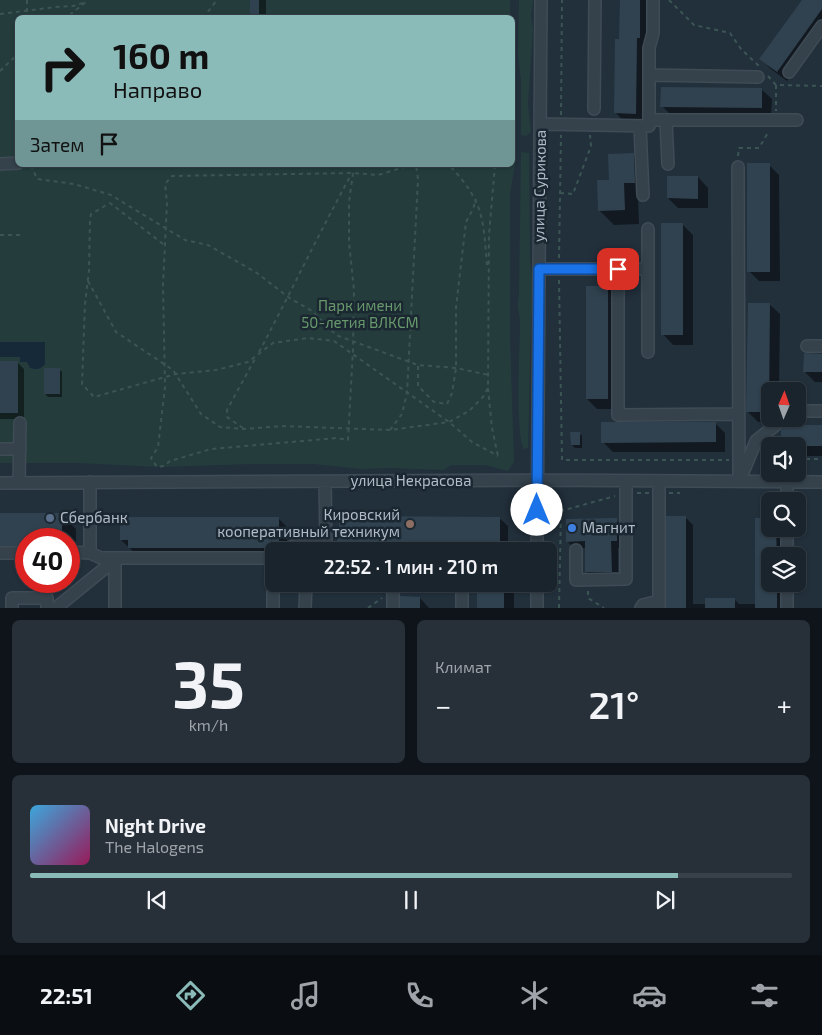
<!DOCTYPE html>
<html lang="ru">
<meta charset="utf-8">
<style>
body{margin:0;font-family:"Exo 2",sans-serif;background:#273039;color:#f1f3f6;height:100vh;display:flex;flex-direction:column;font-size:19px;white-space:nowrap}
*{box-sizing:border-box;margin:0}
p{font-size:16px;color:#9fa4aa}
.icon{flex:none;width:28px;height:28px;fill:none;stroke:currentColor;stroke-width:2;stroke-linecap:round;stroke-linejoin:round}
.map{position:relative;height:608px;overflow:hidden}
.drawer{display:flex;flex-direction:column;gap:12px;padding:12px;background:#0e1419;flex:1}
.drawer>*{flex:none}
.banner{position:absolute;left:15px;top:15px;width:500px;height:152px;border-radius:8px;box-shadow:0 1px 4px #0004,0 0 0 1px #384149;background:#8bbbb9;color:#111;overflow:hidden}
.needle{width:32px;rotate:2deg}
.tools{position:absolute;left:761px;top:382px;display:grid;gap:10px}
.tools a{display:grid;place-items:center;width:45px;height:45px;border-radius:8px;background:#1a242d;box-shadow:0 1px 4px #0004,0 0 0 1px #384149;font-size:25px}
.speed{position:absolute;left:15px;top:528px;display:flex;gap:10px;font-size:25px;font-weight:700;text-align:center}
.speed>*{display:grid;place-content:center;width:65px;height:65px;border-radius:50%;background:#1a242d;box-shadow:0 1px 4px #0004,0 0 0 1px #384149;line-height:1}
.speed .limit{border:8px solid #d22;background:#fff;color:#111}
.pin{position:absolute;display:grid;place-items:center;width:42px;height:42px;color:#fff;margin:-21px;border-radius:10px;box-shadow:0 2px 8px #0006}
.me{position:absolute;width:55px;margin:-28px;rotate:0deg;stroke-linejoin:round;filter:drop-shadow(0 0 4px #0008)}
.turn{display:flex;align-items:center;gap:18px;height:105px;padding:0 15px;font-size:22px}
.turn .icon{width:65px;height:65px;stroke-width:2.5}
.turn b{display:block;font-size:35px;line-height:42px}
.then{display:flex;align-items:center;height:48px;padding:0 15px;background:#0003;gap:10px;font-size:19px}
.big{font-size:38px;font-weight:600;line-height:1.1}
.drawer .card{flex:1;display:flex;flex-direction:column;justify-content:center;gap:8px;min-width:0;padding:0 18px;border-radius:8px;background:#273039}
.drawer .dial{align-items:center;gap:0}
.dial b{font-size:65px;line-height:1}
.song{display:flex;align-items:center;gap:15px}
.cover{width:60px;height:60px;border-radius:8px;background:linear-gradient(135deg,hsl(200 70% 55%),hsl(330 70% 35%))}
.played{height:5px;border-radius:2px;background:linear-gradient(90deg,#8bbbb9 85%,#384149 85%)}
.keys{display:flex;justify-content:space-around;direction:ltr}
.heat{display:flex;justify-content:space-between;align-items:center;font-size:28px;direction:ltr}
.drawer .tiles{flex:1;display:grid;gap:12px;grid-template-columns:1fr 1fr}
.card:last-child{grid-column:span 2}
.trip{position:absolute;left:265px;top:542px;width:292px;height:50px;border-radius:8px;background:#1a242d;box-shadow:0 1px 4px #0004,0 0 0 1px #384149;font-weight:600;line-height:50px;text-align:center}
.tab-bar{display:flex;height:80px;justify-content:space-around;align-items:center;background:#0a0e12;color:#9fa4aa}
.tab-bar .icon{width:35px;height:35px}
.tab-bar .on{color:#8bbbb9}
.tab-bar b{font-size:22px;color:#f1f3f6}
.map>svg:first-child{display:block}
</style>
<div class="map">
<svg width="822" height="608" viewBox="0 0 822 608">
<rect width="100%" height="100%" fill="#22303c"/>
<path fill="#243d3c" d="M0,0H510V18H18V165L515,164L510,194V338L514,462L508,471L485,465H451L444,470L389,468L361,469L314,464H252L160,467L79,463H0Z
M519,0H533L531,16L533,29L528,104L531,132L526,136L521,135V80L518,55Z
M521,152L529,153L530,260L535,297L531,317L528,448L524,449C515,435 520,345 520,323C520,313 516,307 519,297Z"/>
<path fill="#152939" d="M0,342H45V364C41,369 37,370 30,368L27,362H20V357H0Z"/>
<path fill="#0007" d="M251,0H266V16L307,18H223V15L251,16Z
M621,0H653L648,126H628L616,113L621,40Z
M804,0H822V33L787,81L771,69L761,59Z
M761,89L772,99L771,117L672,116L662,106Z
M633,154L648,169L649,196L638,197L639,224L614,225L599,210L610,181Z
M769,165L779,175L780,281H759L749,271Z
M698,177L708,188V208H678L668,198Z
M682,224L693,235V345H673L663,334Z
M608,287L618,298V409H597L587,399Z
M769,304L780,314L779,391H770V419H779V422H758L748,412Z
M822,354V382H815L805,372Z
M0,362H17L24,369V419H0Z
M59,369L62,372V397H48L45,394Z
M715,423L725,433V452H613L603,442Z
M822,427V456H798V446L782,445Z
M579,433L582,436V448H575L572,445Z
M0,514H61L76,529V552H69V539H26V559H0Z
M685,517L693,525V604H706L734,599L739,604H756L770,519V529H784V556H770V584H784V608H668Z
M278,518L287,527V549L274,551V557L138,556L121,540Z
M499,518L508,526V551H343L340,549Z
M616,520L623,527L624,548H618V578L594,579L587,572V548H574L567,541Z
M478,584H504L514,594V608H478Z
M420,598L429,608H402Z"/>
<path fill="#304250" d="M250,0H259V18H250Z
M620,0H640V38H637L636,114L614,113L615,39H619Z
M802,0H822V9L777,72L759,59Z
M661,87L762,88V108L660,107Z
M634,153L635,183H624L625,210L598,211L597,180H609L608,154Z
M747,163H770V272H747Z
M667,176H698V199L667,198Z
M661,223H683V335H661Z
M586,286H608V399H586Z
M748,303H770L769,412H746Z
M804,353L822,354V372H803Z
M0,361H18V413H0Z
M44,368H60V394H44Z
M601,422H716V442L601,443Z
M787,425H822V446H781V430Z
M570,432H580V445H571Z
M0,513H62V538L26,539V546H0Z
M339,516L500,517V544H492V550H339L337,545V535H339Z
M666,516H686V608H666Z
M120,517H279V541H271V548H128V540H120Z
M617,518V541H611L612,572H585V541L566,542V519Z
M755,518H770V529H776L777,556H770V584H777V608H755Z
M477,584H504V608H477Z
M400,596L420,597V608H400Z
M705,598H735V608H705Z"/>
<g fill="none" stroke-linecap="round" stroke-linejoin="round">
<g stroke="#3f4b55" stroke-width="14">
<path id="minor" d="M789,72L822,26
M649,75L758,77
M594,109L595,0
M649,120H797
M666,120L668,164
M541,124L649,126V48L653,33V0
M640,126L643,195
M0,164L18,163
M738,167L739,481
M539,269H648V229
M618,269V415L738,414
M648,269V352
M807,346H822
M798,411H822
M0,449H20
M741,477L756,441L783,419
M325,481L326,543L332,551
M659,481V608
M0,483L537,480L822,482
M19,483L20,423
M787,501V482
M787,529V556
M576,550V580L626,579V481
M284,551L299,543H326
M537,551L541,0
M69,552L90,553L101,558H274
M0,553H26
M90,553V482
M787,584V608
M12,608V598H47V608
M56,608L105,568L115,558V608
M273,608V558
M305,608L306,584
M393,608V584
M462,608V584
M537,608V584
M641,608L643,605L659,601"/>
</g>
<path stroke="#3c5554" stroke-width="2" stroke-dasharray="4 4" stroke-linecap="butt" d="M27,0V18
M669,0L694,25L730,33L741,49L760,67
M0,14L55,7L73,6L86,2L66,18
M203,18L217,0
M0,71L18,54
M768,76L776,85L822,86
M776,85V111
M561,115L562,0
M738,156L739,148H759L769,131
M31,165L37,179L74,184L111,195L185,240L208,245L257,273L288,297L312,311L336,335L418,365L456,368L489,375
M424,165L451,167L462,165
M451,167C484,203 483,218 487,265
M353,173L349,202V242L354,290L353,350L348,440L337,438L211,449L170,461L164,466L157,467L151,458L158,447L165,387L163,285L167,203L165,184L172,176L353,173L378,175L411,165
M560,193L573,194L591,146L590,135
M0,235H22
M163,244L110,203L91,214L90,220L89,270L85,304L82,384L94,397L176,374L216,370L248,362L273,343L308,338L334,341L449,422L472,442L498,456
M559,258L561,135
M559,280L562,460H729
M88,281L116,332L173,370L201,414L220,427L244,429L282,426L390,430L449,422L469,411L483,397L488,388L489,235L495,165
M259,352C290,294 319,233 351,175
M418,366V386L434,402L447,404L452,393L456,368V307L466,222L473,209L476,199
M488,388L492,428L498,456
M243,428L227,417V410L256,357
M390,430L402,414L407,393L418,179L416,165
M761,459H770
M798,459H822
M637,493H650
M669,493H680
M49,589L51,581
M588,591V598L604,608
M368,608L382,598
M559,608L561,511L615,496"/>
<use href="#minor" stroke="#35424c" stroke-width="11"/>
</g>
<g fill="none" stroke-linecap="round" stroke-linejoin="round">
<g stroke="#114b97" stroke-width="12">
<path id="route" d="M537,510L539,269H618"/>
</g>
<use href="#route" stroke="#1a73e8" stroke-width="9"/>
</g>
<circle fill="#5c6f8a" stroke="#1b2731" stroke-width="2" cx="50" cy="518" r="5"/>
<circle fill="#8d6e63" stroke="#1b2731" stroke-width="2" cx="410" cy="524" r="5"/>
<circle fill="#3f7fe0" stroke="#1b2731" stroke-width="2" cx="572" cy="528" r="5"/>
<g text-anchor="middle" stroke-width="5" stroke-linejoin="round" paint-order="stroke">
<g font-size="15" fill="#b1bcc8" stroke="#1b2731">
<text transform="translate(540 186) rotate(-89)" y="5">улица Сурикова</text>
<text x="411" y="486">улица Некрасова</text>
</g>
<g font-size="15" fill="#67996c" stroke="#1b2731">
<text x="360" y="311">Парк имени<tspan x="360" dy="17">50-летия ВЛКСМ</tspan></text>
</g>
<g font-size="15" fill="#b1bcc8" stroke="#1b2731" text-anchor="start">
<text x="400" y="520" text-anchor="end">Кировский<tspan x="400" dy="17">кооперативный техникум</tspan></text>
<text x="60" y="523">Сбербанк</text>
<text x="582" y="533">Магнит</text>
</g>
</g>
</svg>
<div class="tools">
<a><svg class="needle" viewBox="-14 -14 28 28"><path d="M0-13l5 13h-10z" fill="#e53935"/><path d="M0 13l5-13h-10z" fill="#9fa4aa"/></svg></a>
<a><svg class="icon" aria-label="sound" viewBox="0 0 24 24"><path d="M4 9h4l5-4v14l-5-4H4zM17 9q2 3 0 6"/></svg></a>
<a><svg class="icon" aria-label="search" viewBox="0 0 24 24"><circle cx="10" cy="10" r="6"/><path d="M15 15l6 6"/></svg></a>
<a><svg class="icon" aria-label="layers" viewBox="0 0 24 24"><path d="M12 4l9 5-9 5-9-5zM3 14l9 5 9-5"/></svg></a>
</div>
<div class="speed"><div class="limit">40</div></div>
<div class="pin" style="left:618px;top:269px;background:#d93025"><svg class="icon" aria-label="arrive" viewBox="0 0 24 24"><path d="M6 21V4h12l-3 4 3 4H6"/></svg></div>
<svg class="me" style="left:537px;top:510px" viewBox="-20 -20 40 40"><circle r="19" fill="#fff"/><path d="M0-13L10 11 0 6-10 11z" fill="#1a73e8"/></svg>
<div class="trip">22:52 · 1 мин · 210 m</div>
<div class="banner">
<div class="turn"><svg class="icon" aria-label="right" viewBox="0 0 24 24"><path d="M7 20v-9h11M14 6l5 5-5 5"/></svg><div><b>160 m</b>Направо</div></div>
<div class="then">Затем<svg class="icon" aria-label="arrive" viewBox="0 0 24 24"><path d="M6 21V4h12l-3 4 3 4H6"/></svg></div>
</div>
</div>
<section class="drawer">
<div class="tiles">
<div class="card dial"><b>35</b><p>km/h</p></div>
<div class="card"><p>Климат</p>
<div class="heat"><a>−</a><b class="big">21°</b><a>+</a></div>
</div>
<div class="card">
<div class="song"><i class="cover"></i><div><b>Night Drive</b><p>The Halogens</p></div></div>
<div class="played"></div>
<div class="keys"><svg class="icon" aria-label="previous" viewBox="0 0 24 24"><path d="M18 5L8 12l10 7zM5 5v14"/></svg><svg class="icon" aria-label="pause" viewBox="0 0 24 24"><path d="M8 5v14M16 5v14"/></svg><svg class="icon" aria-label="next" viewBox="0 0 24 24"><path d="M6 5l10 7-10 7zM19 5v14"/></svg></div>
</div>
</div>
</section>
<nav class="tab-bar">
<b>22:51</b>
<svg class="icon on" aria-label="directions" viewBox="0 0 24 24"><path d="M12 3l9 9-9 9-9-9zM9 14v-3h6M13 9l2 2-2 2"/></svg>
<svg class="icon" aria-label="music" viewBox="0 0 24 24"><path d="M9 18V5l10-2v13"/><circle cx="6" cy="18" r="3"/><circle cx="16" cy="16" r="3"/></svg>
<svg class="icon" aria-label="phone" viewBox="0 0 24 24"><path d="M5 4h4l2 5-3 2q2 4 5 5l2-3 5 2v4C11 20 4 13 5 4z"/></svg>
<svg class="icon" aria-label="climate" viewBox="0 0 24 24"><path d="M12 3v18M4 7l16 10M4 17L20 7"/></svg>
<svg class="icon" aria-label="car" viewBox="0 0 24 24"><path d="M5 17H2v-5l4-1 3-4h7l3 4 3 1v5h-3M9 17h6M6 11h13"/><circle cx="7" cy="17" r="2"/><circle cx="17" cy="17" r="2"/></svg>
<svg class="icon" aria-label="filters" viewBox="0 0 24 24"><path d="M4 7h16M4 17h16"/><circle cx="9" cy="7" r="2"/><circle cx="15" cy="17" r="2"/></svg>
</nav>
